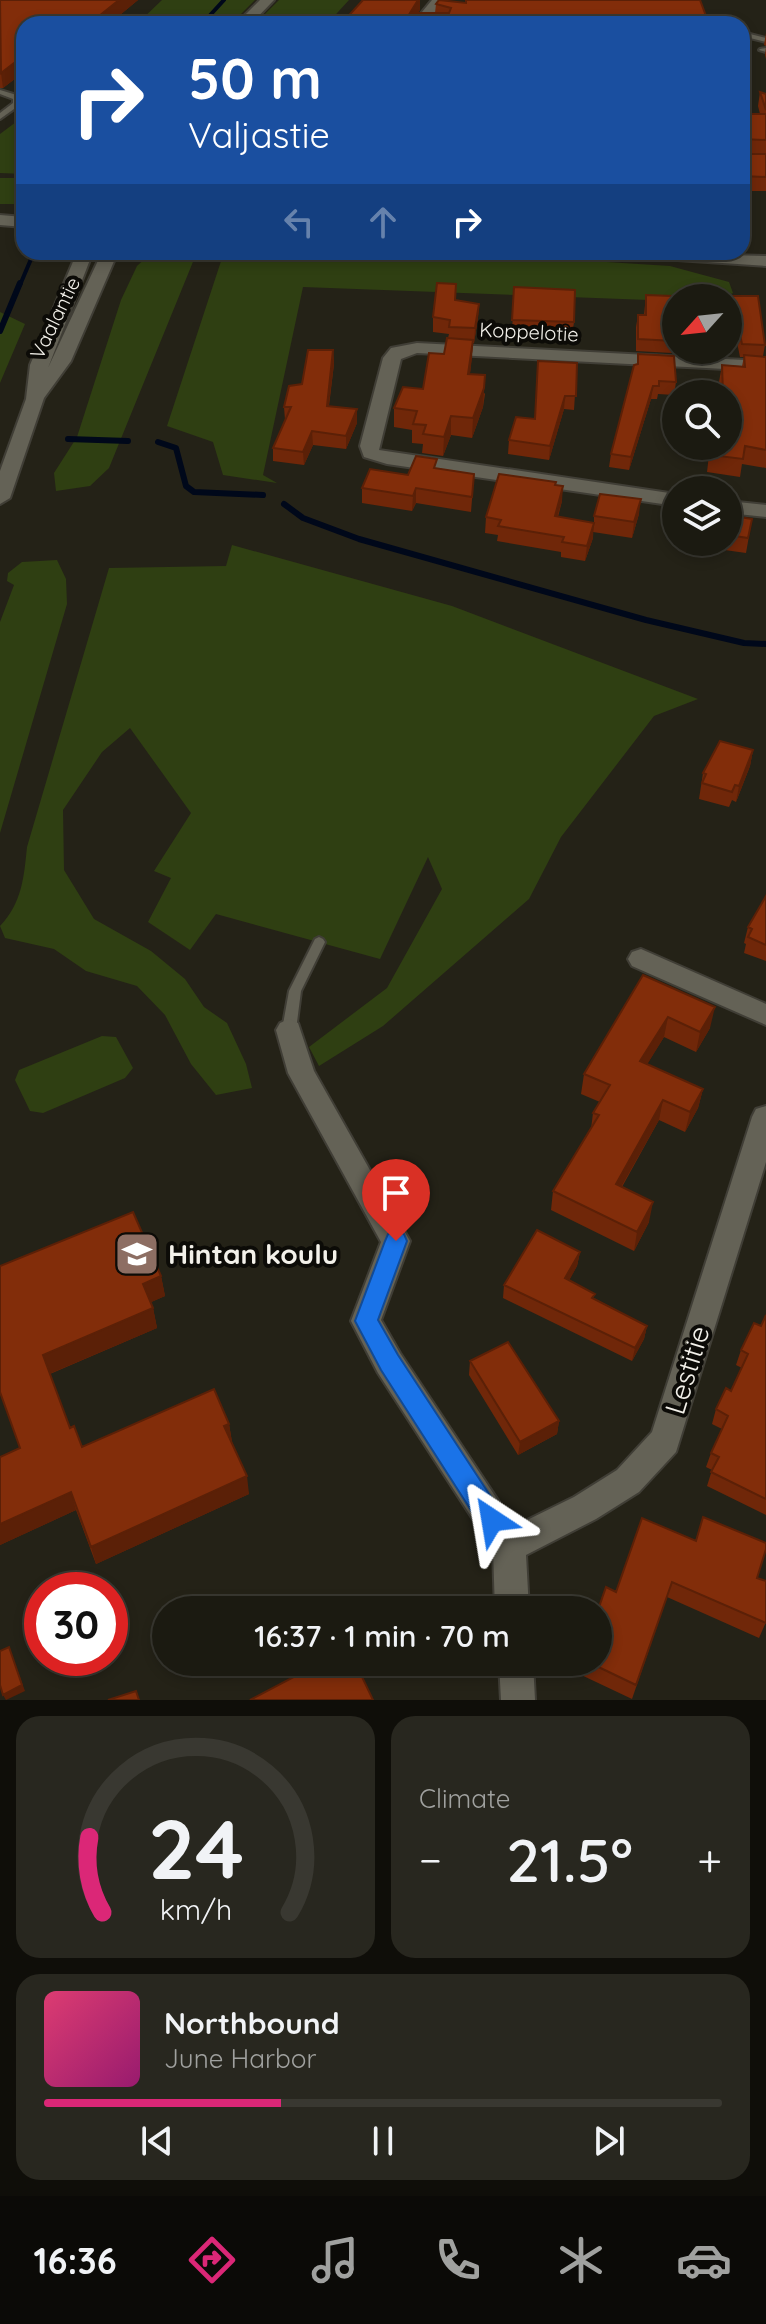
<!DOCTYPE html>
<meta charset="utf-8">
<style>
body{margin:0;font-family:Quicksand,sans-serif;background:#28271f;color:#f1f3f6;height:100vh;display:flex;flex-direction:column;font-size:30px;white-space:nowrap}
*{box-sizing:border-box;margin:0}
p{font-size:26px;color:#a0a19f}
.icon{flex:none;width:44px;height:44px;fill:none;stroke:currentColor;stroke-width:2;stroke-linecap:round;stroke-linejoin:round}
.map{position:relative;height:1700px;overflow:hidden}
.drawer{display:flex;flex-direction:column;gap:16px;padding:16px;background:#0f0e09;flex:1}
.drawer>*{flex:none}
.hud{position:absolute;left:16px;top:16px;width:734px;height:244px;border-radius:24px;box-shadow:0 4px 12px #0003,0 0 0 2px #393831;background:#1a4fa0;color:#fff;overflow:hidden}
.needle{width:52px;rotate:243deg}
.buttons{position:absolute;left:662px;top:284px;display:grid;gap:16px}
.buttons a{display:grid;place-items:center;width:80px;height:80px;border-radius:50%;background:#1b1a11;box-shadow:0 4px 12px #0003,0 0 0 2px #393831;font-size:40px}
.speed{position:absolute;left:24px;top:1572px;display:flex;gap:16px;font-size:40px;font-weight:700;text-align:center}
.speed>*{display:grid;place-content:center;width:104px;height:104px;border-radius:50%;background:#1b1a11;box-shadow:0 4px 12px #0003,0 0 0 2px #393831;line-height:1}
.speed .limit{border:12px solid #d22;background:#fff;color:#111}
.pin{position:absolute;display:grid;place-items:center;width:68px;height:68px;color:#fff;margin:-82px -34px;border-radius:50% 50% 50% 0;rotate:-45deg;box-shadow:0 0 8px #0007}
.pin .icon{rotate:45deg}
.me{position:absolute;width:88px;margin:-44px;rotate:327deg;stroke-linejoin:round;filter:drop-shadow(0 0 6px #0008)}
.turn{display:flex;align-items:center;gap:28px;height:168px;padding:0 40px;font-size:36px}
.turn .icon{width:104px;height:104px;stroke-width:2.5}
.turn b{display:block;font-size:56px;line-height:68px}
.lanes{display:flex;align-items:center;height:76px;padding:0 40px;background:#0003;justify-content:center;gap:40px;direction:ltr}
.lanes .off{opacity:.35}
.big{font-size:60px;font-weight:600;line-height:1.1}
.drawer .widget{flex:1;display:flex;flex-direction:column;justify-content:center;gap:12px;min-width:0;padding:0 28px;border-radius:24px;background:#28271f}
.drawer .dial{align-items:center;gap:0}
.dial svg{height:208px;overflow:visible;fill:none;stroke:#393831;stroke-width:7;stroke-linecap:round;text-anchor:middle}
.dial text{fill:#f1f3f6;stroke:none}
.song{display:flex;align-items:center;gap:24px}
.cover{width:96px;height:96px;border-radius:12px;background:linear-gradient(135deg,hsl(340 70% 55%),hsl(320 70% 35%))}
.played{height:8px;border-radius:4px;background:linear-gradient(90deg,#db2777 35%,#393831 35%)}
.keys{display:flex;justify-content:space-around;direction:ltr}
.heat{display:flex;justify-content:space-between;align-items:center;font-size:44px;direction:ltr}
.drawer .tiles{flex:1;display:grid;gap:16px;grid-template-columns:1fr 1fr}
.widget:last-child{grid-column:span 2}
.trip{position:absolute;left:152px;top:1596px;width:460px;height:80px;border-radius:40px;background:#1b1a11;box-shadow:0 4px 12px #0003,0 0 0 2px #393831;font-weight:600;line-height:80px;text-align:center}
.tabs{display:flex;height:128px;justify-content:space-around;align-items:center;background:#0b0a07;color:#a0a19f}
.tabs .icon{width:56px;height:56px}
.tabs .on{color:#db2777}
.tabs b{font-size:36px;color:#f1f3f6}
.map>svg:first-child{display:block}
</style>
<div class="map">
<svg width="766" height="1700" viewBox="0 0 766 1700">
<rect width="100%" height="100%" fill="#242217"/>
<path fill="#2f3f12" d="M162,0H255L231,24H137Z
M279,0H349L327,24H255Z
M24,116V174L0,173V134Z
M0,178H24V204H0Z
M152,252H197L109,468L90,486L56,491L54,473L77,437L121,300L137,266Z
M224,252H449L670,266L729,282L733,293L723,298H676V301L303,287L263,475L277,483L223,475L213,442L167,426Z
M0,312L25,324L0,383Z
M232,545L452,606L698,699L654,716L561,837L529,899L383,1026L319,1066L309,1047L387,988L442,889L428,857L380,959L216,914L190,950L148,922L171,878L154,871L191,813L130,728L102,752L63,810L64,870L94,919L151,951L185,979L204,1007L227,1023L246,1064L252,1088L216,1095L191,1064L165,1015L137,986L86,971L54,949L5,938L0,926C22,903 24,877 27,847L109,568L226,566Z
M57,560L66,579L67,604L0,833V622L14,585L7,581L8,573L22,562Z
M102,1036L116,1037L133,1068L125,1078L43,1113L30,1111L15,1080L19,1070Z"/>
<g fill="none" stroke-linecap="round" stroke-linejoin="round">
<path stroke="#00081a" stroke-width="4" d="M202,24L224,0
M20,285L34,252"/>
<path stroke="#00081a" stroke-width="6" d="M0,331L20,283
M68,439L128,441
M158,442L176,448L186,486L194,492L263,495
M284,504L303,518L359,539L646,620L744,643L766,644"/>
<g stroke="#403e36" stroke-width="4">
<path id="service" d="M742,32L766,38V42L742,36Z
M766,48V52L759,50L760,49Z
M0,90L20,96L21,104L0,119V113L13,103V99L0,94Z
M319,937L323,939L325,942L301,991L296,1030L294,1034L289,1035L284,1034L282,1030L289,991L315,939Z"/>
</g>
<g stroke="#403e36" stroke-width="4">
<path id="minor" d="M432,0H446L426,24H412Z
M417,343L766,361V371L417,353L401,359L379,450L676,494V506L387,464L364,457L360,446L383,358L391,348Z
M728,501L766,505V517L728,513Z
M641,949L766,1004V1025L632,966L628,959L632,952Z
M289,1019L298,1023L314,1071L410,1241L381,1320L400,1353L515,1526L574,1497L617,1470L652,1432L752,1117L756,1109L766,1106V1162L676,1452L639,1492L596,1519L526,1555L529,1610H495L493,1550L378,1373L351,1321L381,1242L288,1073L276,1030L280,1023Z
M499,1662H533L535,1700H501Z"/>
</g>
<g stroke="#403e36" stroke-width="4">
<path id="tertiary" d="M260,0H274L251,24H236Z
M77,252H93L48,368L102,252H118L71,361L44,398L10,498L0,504V471L26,399L30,365Z"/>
</g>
<g stroke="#403e36" stroke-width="4">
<path id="secondary" d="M0,215L24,217V227L0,225Z
M624,252L766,256V266L632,257Z"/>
</g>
<use href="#service" fill="#646256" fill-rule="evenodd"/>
<use href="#minor" fill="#646256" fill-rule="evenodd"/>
<use href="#tertiary" fill="#646256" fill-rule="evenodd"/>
<use href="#secondary" fill="#646256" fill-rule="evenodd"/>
</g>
<path fill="#702709" d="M0,0H138L109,24H24V80L16,78L3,88H0Z
M466,3L709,24H341L420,10L418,13H435L436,4Z
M766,33V59L765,55L766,46L764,45Z
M760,92L766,94V191H742V114H760L758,106Z
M514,287L574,322L572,337L512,334Z
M646,295L674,341L672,353L636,351V327L638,315H644Z
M732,296L765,345L763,356L766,357V468L742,464L740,477L707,472L710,446H728V394H720L719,382L722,365L742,366L744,357H740L730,308Z
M455,300L479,304L478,318L474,343H473L470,374L485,394L483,407L472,438L451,435L443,456L422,453L423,444L412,443V430L394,427V408L423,389L444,354L449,334L433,332V317Z
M333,350L334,364L329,406L357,423L346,449L313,445L304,465L273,461V448L285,420L284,407L302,384Z
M638,354L676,382L674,395L658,394L657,399H651L629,470L609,467L611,454L637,365Z
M577,363L574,410L564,409L549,460L508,454L509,440L534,419Z
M437,468L474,474L471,512L416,503L412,511L362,503V488Z
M556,485L562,501L558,517L594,523V516L639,514L632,538L593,532V538L585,561L561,557V552L497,541L498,535L485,533L486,517Z
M728,515L752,519L746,553L689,545L690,542H728Z
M753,750L750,766L736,802L732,800L729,807L699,799L703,773Z
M766,896V961L744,953L746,944L744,943L748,927Z
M643,975L710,1028L696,1052L664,1037L647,1064L703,1089L698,1108L685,1132L659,1120L622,1187L649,1222L634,1251L551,1210L553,1191L591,1129L593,1113L600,1102L581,1094L584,1074Z
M580,1252L577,1266L569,1280L594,1298L647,1326L644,1339L632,1361L503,1298L504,1285Z
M161,1276L165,1296L151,1302L153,1308L157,1328L50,1374L70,1428L82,1447L229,1424L232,1442L249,1494L96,1564L76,1510L0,1545V1457L20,1448L0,1393Z
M766,1315V1515L707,1486L712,1470L706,1467L711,1453L722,1429L712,1424L716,1409L731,1391L742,1368L736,1365L741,1350L761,1326Z
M470,1361L559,1421L557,1434L518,1455L469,1375Z
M642,1518L757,1578L766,1622L759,1638L667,1597L632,1699L577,1673L579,1662H598L616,1592Z"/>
<path fill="#5b2007" d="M119,0H138L109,24H89Z
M418,0H420V10L411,24L410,13Z
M14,63L16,78L3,88L1,73Z
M479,304L478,318L474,343L475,328Z
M473,340L472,359L467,393L468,374Z
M333,350L334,364L327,419V406Z
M485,375L483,407L472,438L473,418Z
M653,386L651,399L629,470L631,457Z
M565,396L564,409L549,460L550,446Z
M357,409V423L346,449V436Z
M451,416V435L443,456L444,437Z
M312,431L313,445L304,465L303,452Z
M563,486L562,501L553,531L555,516Z
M416,488V503L412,511L413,496Z
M641,499L639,514L632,538L634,522Z
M594,523L593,538L585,561L587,546Z
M753,750L750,766L736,802L739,786Z
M715,1007L710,1028L696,1052L700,1032Z
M668,1017L664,1037L637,1081L640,1061Z
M703,1089L698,1108L685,1132L690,1112Z
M663,1100L659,1120L612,1203L616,1184Z
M653,1202L649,1222L634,1251L637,1232Z
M580,1252L577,1266L563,1292L565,1278Z
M161,1276L165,1296L147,1304L143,1284Z
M153,1308L157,1328L49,1374L43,1355Z
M647,1326L644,1339L632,1361L635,1348Z
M559,1421L557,1434L518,1455L520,1442Z
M229,1424L232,1442L224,1426Z
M247,1476L249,1494L96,1564L91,1547Z
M71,1492L76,1510L0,1545V1524Z
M9,1647L25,1691L6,1700L3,1695Z"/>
<path fill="#822d0a" stroke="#5b2007" stroke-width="2" d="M0,0H119L89,24H24V65L14,63L1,73Z
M363,0H418L410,13H449L451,8L436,4L439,0L466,3V0H700L709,24H614L613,19H564L565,24H391L379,22V24H341Z
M760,92L766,94V110Z
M742,114H766V140L742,139V154H766V177L742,176Z
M437,283L456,284L455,300L479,304L475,328L449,327L450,320L433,317Z
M514,287L575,290L574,322L512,320Z
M646,295L672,296L674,341L638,339V315H646Z
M732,296H758L765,345L742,344Z
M447,338L473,340L468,374L485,375L484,388L473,418L451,416L444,437L423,434L426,425L413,424L417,411L394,408L403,387L423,389L429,353L444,354Z
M308,350H333L327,406L357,409L346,436L312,431L303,452L273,448L291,407H284L289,386L302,384Z
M638,354L674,356L676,382L659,381V386H653L631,457L611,454L634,365L638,364Z
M744,355L766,357V450L745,446L743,459L710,455L711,446H728V394H723L722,365L745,367Z
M538,361L577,363L576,396H565L550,446L509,440L516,417L535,419Z
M416,456L437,459L434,468L474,474L472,497L416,488L413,496L362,488L370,469L408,475Z
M499,474L556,482L555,485L563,486L555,516L594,523L587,546L562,542L564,537L498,526L501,520L486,517Z
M600,494L641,499L634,522L594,516Z
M728,515L752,519L748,538L728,535Z
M720,741L753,750L739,786L735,785L732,792L702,783L706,774L703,773Z
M766,896V945L748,937L752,929L748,927Z
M643,975L715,1007L700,1032L668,1017L640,1061L703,1089L690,1112L663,1100L616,1184L653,1202L637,1232L553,1191L599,1115L593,1113L610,1085L584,1074Z
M133,1212L161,1276L143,1284L153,1308L43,1355L70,1428L74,1426L82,1447L214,1389L229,1424L224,1426L247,1476L91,1547L71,1492L0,1524V1457L20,1448L0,1392V1266Z
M537,1230L580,1252L565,1278L595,1294L592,1298L647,1326L635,1348L504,1285Z
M766,1315V1499L711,1472L719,1457L711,1453L728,1416L716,1409L726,1388L731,1391L748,1354L741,1350L754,1323L761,1326Z
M508,1342L559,1421L520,1442L470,1361Z
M703,1517L766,1543V1549L757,1578L766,1581V1623L672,1582L636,1685L588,1662H598V1610L606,1587L616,1592L642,1518L696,1541Z
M9,1647L22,1685L3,1695L0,1685V1651Z
M322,1662H355L373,1700H250Z
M136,1691L139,1700H108Z"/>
<path fill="#1a73e8" stroke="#114b97" stroke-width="2" d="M396,1231L404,1234L407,1241L378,1320L398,1355L501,1512L504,1520L501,1529L492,1532L483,1529L381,1370L355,1321L385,1241L388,1234Z"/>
<defs>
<g id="school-square" transform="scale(2.3)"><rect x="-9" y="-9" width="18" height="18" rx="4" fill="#8d6e63" stroke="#0c0b07"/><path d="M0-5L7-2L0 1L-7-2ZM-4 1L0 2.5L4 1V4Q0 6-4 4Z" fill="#fff"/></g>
</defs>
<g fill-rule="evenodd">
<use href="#school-square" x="137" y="1254"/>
</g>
<g text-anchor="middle" stroke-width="8" stroke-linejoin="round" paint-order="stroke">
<g font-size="20" fill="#f3f1ea" stroke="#0c0b07">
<text transform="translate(55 318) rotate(-64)" y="7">Vaalantie</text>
<text transform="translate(529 332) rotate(3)" y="7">Koppelotie</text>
</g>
<g font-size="28" font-weight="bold" fill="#f3f1ea" stroke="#0c0b07" text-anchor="start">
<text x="168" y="1264">Hintan koulu</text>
</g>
<g font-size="28" fill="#f3f1ea" stroke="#0c0b07">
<text transform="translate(687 1370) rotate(-73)" y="10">Lestitie</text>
</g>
</g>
</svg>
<div class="buttons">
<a><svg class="needle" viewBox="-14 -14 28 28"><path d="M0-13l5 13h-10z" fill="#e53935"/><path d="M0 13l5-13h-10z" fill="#a0a19f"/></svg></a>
<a><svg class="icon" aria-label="search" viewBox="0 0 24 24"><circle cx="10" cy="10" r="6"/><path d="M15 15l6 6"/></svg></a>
<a><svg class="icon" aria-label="layers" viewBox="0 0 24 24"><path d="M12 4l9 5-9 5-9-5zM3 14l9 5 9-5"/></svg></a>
</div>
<div class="speed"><div class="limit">30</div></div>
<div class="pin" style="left:396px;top:1241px;background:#d93025"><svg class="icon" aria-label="arrive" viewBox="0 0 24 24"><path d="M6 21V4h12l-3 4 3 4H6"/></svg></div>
<svg class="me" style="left:492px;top:1520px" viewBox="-20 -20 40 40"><path d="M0-17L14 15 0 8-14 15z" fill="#1a73e8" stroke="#fff" stroke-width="4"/></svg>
<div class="trip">16:37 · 1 min · 70 m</div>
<div class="hud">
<div class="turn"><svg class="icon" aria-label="right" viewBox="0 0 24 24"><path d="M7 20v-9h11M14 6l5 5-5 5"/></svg><div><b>50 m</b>Valjastie</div></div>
<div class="lanes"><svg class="icon off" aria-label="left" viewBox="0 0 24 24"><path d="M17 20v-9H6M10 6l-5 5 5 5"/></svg><svg class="icon off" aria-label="ahead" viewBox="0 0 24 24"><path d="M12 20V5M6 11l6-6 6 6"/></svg><svg class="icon" aria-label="right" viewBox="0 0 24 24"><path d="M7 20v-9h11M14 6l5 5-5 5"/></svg></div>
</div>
</div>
<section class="drawer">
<div class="tiles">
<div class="widget dial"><svg viewBox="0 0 100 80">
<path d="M14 69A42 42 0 1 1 86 69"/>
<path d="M14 69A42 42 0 0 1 9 40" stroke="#db2777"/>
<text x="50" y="56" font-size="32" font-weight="700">24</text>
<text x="50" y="72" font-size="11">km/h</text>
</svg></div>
<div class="widget"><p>Climate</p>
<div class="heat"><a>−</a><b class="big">21.5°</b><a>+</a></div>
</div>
<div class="widget">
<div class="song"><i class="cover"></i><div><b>Northbound</b><p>June Harbor</p></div></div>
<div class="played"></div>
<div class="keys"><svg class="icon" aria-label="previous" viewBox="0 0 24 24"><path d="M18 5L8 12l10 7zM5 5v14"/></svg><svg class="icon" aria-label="pause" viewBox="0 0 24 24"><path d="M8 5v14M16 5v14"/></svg><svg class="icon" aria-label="next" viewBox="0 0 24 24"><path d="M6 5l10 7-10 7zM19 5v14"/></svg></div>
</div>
</div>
</section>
<nav class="tabs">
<b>16:36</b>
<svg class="icon on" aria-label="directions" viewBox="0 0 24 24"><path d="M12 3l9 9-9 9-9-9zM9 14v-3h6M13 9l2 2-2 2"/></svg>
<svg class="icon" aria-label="music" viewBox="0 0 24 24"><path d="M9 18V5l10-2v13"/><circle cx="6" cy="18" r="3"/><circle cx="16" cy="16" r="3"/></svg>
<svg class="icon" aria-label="phone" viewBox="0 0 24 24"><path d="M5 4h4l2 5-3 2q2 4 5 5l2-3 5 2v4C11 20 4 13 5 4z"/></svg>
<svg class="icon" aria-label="climate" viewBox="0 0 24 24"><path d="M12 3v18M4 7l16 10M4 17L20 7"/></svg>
<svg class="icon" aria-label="car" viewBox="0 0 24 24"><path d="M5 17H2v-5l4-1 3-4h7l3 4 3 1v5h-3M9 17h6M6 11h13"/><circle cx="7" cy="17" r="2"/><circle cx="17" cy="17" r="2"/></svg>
</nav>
